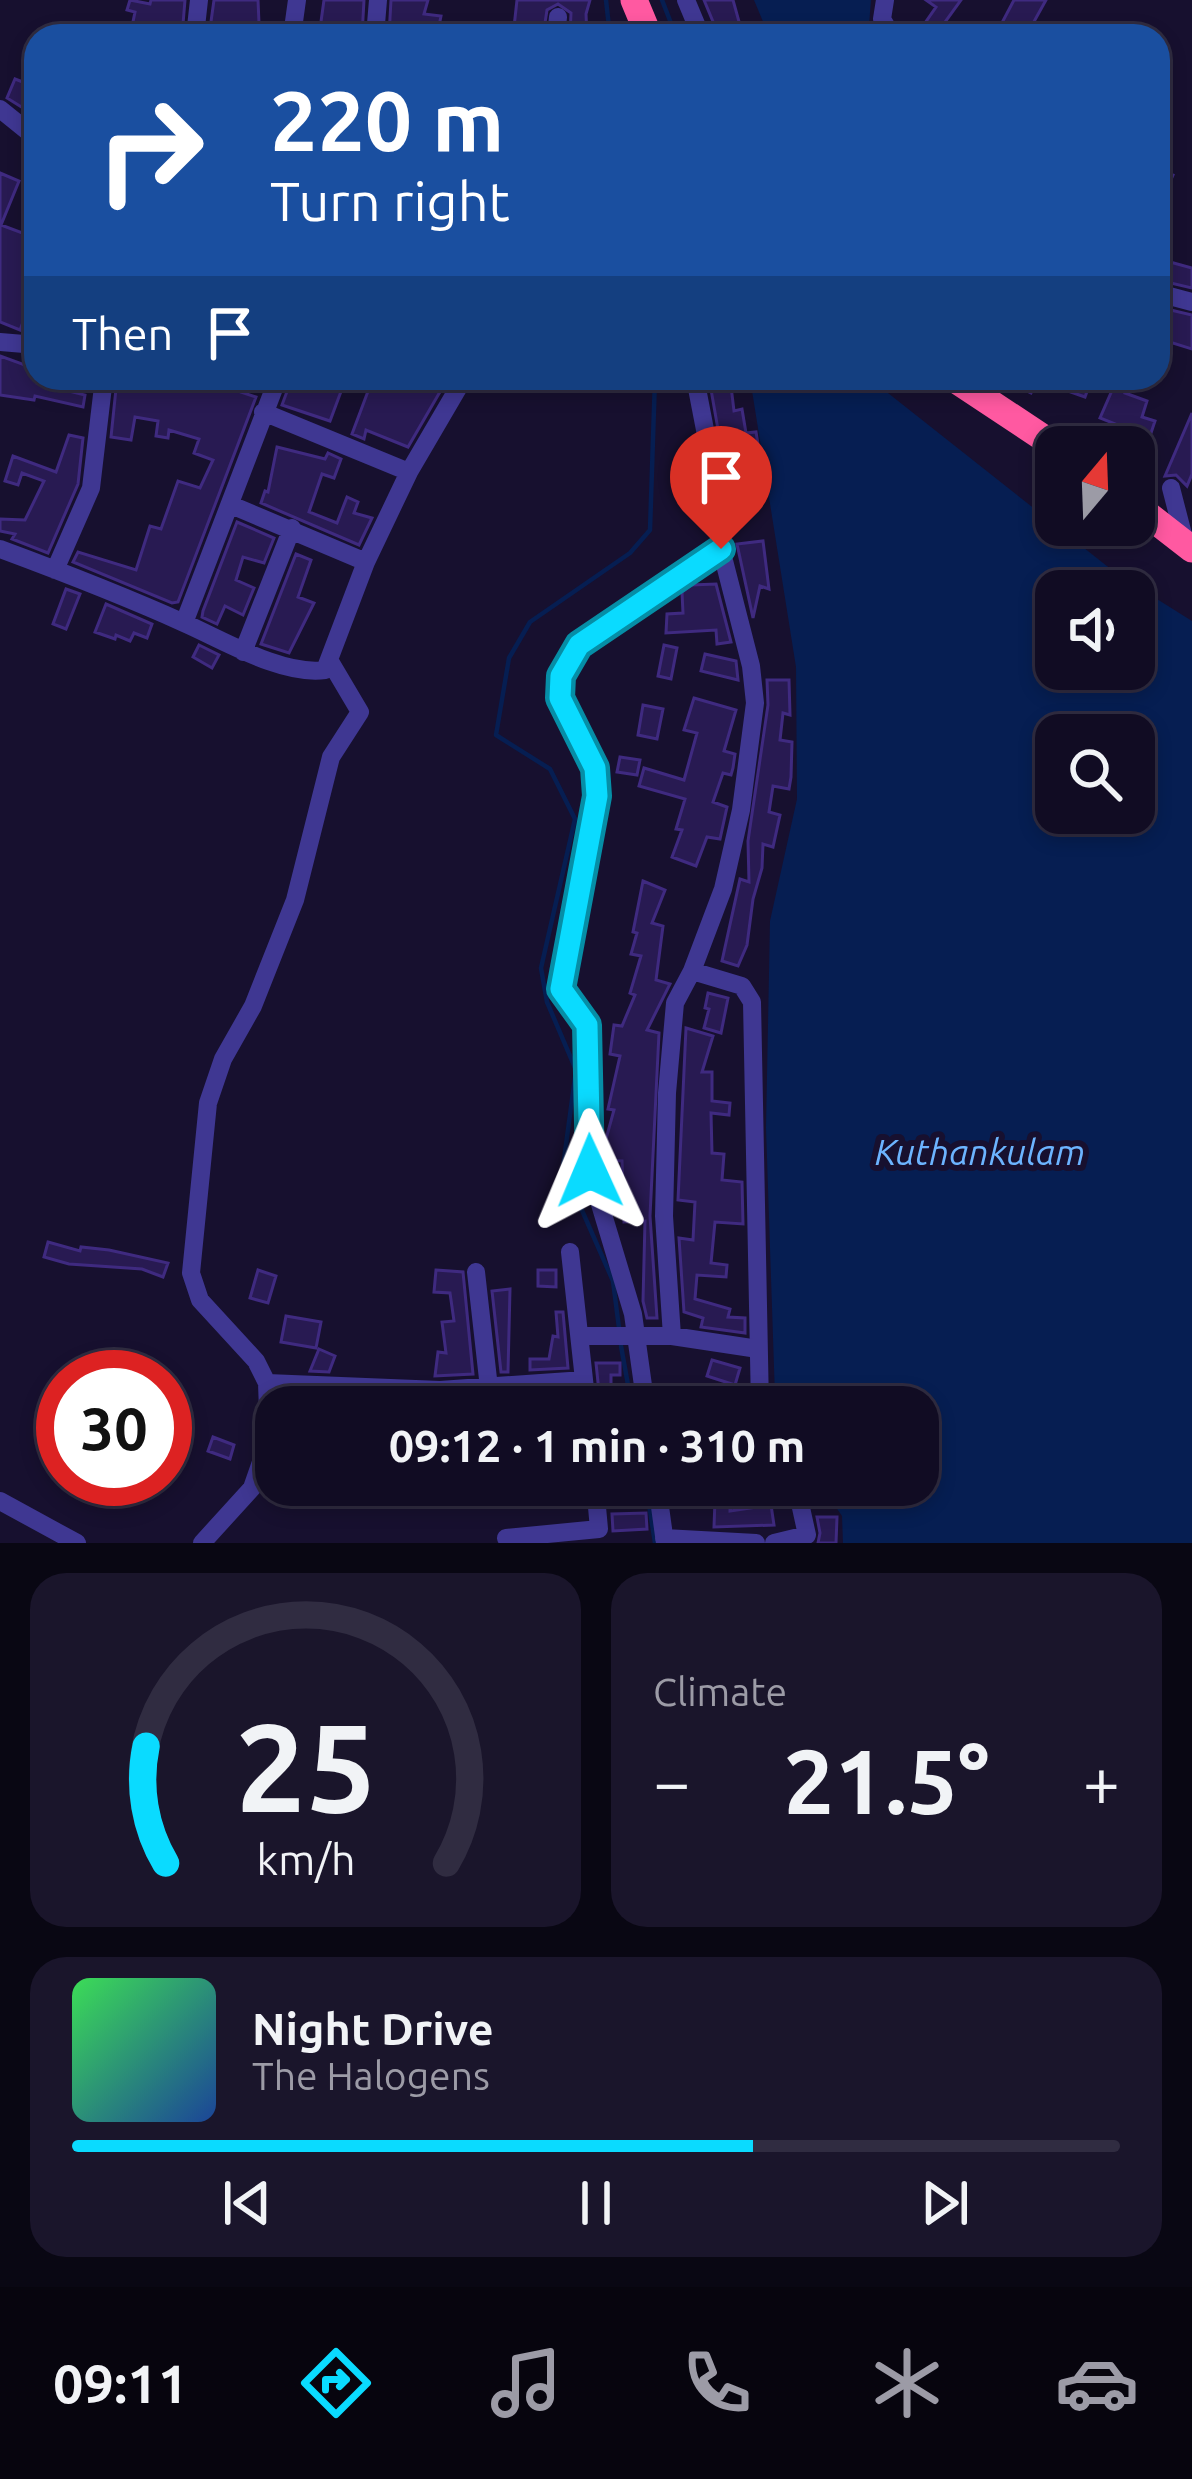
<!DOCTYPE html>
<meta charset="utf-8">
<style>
body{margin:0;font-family:Ubuntu,sans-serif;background:#1a152b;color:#f1f3f6;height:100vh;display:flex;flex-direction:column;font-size:45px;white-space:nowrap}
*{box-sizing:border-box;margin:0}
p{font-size:39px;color:#9c9ba6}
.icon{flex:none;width:66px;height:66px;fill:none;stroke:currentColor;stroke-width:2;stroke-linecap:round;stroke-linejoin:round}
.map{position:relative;height:1543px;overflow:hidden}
.details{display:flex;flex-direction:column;gap:30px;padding:30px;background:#090713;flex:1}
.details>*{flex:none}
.banner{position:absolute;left:24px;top:24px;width:1146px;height:366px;border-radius:36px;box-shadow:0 6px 18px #0003,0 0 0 3px #302c41;background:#1a4fa0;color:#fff;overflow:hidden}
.needle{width:78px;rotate:19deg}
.tools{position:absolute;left:1035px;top:426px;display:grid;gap:24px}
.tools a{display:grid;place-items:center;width:120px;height:120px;border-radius:24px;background:#110c23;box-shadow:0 6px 18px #0003,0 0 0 3px #302c41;font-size:60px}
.speed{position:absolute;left:36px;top:1350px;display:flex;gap:24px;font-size:60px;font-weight:700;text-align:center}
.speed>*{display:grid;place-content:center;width:156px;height:156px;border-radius:50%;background:#110c23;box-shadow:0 6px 18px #0003,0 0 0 3px #302c41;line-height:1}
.speed .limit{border:18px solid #d22;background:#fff;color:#111}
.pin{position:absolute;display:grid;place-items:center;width:102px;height:102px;color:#fff;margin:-123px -51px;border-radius:50% 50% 50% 0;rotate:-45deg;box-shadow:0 0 12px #0007}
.pin .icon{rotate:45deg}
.me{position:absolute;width:132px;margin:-66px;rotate:359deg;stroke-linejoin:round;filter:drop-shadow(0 0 9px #0008)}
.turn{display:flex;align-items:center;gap:42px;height:252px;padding:0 48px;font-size:54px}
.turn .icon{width:156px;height:156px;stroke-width:2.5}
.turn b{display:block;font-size:84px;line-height:102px}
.then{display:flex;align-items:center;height:114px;padding:0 48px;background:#0003;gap:24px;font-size:45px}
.big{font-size:90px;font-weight:700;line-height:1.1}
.details .card{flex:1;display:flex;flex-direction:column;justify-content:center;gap:18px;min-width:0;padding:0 42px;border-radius:36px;background:#1a152b}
.details .dial{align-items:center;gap:0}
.dial svg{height:312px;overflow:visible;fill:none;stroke:#302c41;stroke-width:7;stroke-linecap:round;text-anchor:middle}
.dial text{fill:#f1f3f6;stroke:none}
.song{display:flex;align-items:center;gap:36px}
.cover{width:144px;height:144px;border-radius:18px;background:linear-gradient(135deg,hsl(130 70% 55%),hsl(220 70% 35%))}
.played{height:12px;border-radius:6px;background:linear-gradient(90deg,#0adbff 65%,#302c41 65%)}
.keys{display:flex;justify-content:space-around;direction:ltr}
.heat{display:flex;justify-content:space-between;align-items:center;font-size:66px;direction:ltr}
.details .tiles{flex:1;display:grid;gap:30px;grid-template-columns:1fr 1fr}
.card:last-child{grid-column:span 2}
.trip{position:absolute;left:255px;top:1386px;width:684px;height:120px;border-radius:36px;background:#110c23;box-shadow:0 6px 18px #0003,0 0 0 3px #302c41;font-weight:700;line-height:120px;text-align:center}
.tabs{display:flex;height:192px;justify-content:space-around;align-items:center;background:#07050e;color:#9c9ba6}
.tabs .icon{width:84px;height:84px}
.tabs .on{color:#0adbff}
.tabs b{font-size:54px;color:#f1f3f6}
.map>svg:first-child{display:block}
</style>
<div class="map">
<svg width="1192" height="1543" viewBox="0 0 1192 1543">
<rect width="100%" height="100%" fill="#17102f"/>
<path fill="#061e52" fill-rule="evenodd" d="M754,0H871L869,25L873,36H769Z
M750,378H869L1117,574L1192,621V1543H843L842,1516L821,1485H918V1407H780L775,1397L766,1128L770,921L797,799L796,667ZM1056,591H1134V669H1056ZM1056,735H1134V813H1056Z"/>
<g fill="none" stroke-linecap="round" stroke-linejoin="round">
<path stroke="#061e52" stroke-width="4.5" d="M606,0L610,36
M662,0L676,36
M619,1328L613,1281L563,1167L576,1070L547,1002L541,968L575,819L550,769L496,735L509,658L530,622L630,553L650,530L655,378
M621,1346L632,1407
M646,1485L655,1543"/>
</g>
<path fill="#281a52" stroke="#3f2a80" stroke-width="3" d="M130,0L150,4L151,0H185L182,36H130L135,12L127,10Z
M214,0H258L259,23L279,30V36H209Z
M324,0H364L362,36H319Z
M391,0H428L424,14L441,16L437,36H389Z
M517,0H590L586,14L587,36H570L571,13L558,4L547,10L543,36H513Z
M704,0H733L743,36H719Z
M926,0H961L935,36H916L936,7Z
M1014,0H1046L1026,36H995Z
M15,79L36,87V116L7,98Z
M1158,169L1173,175L1158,209Z
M0,173L19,181L1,225L36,238V288L20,330L0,322Z
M1170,262L1192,268V288L1158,280V270L1168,271Z
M1158,307L1192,315V349L1160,339L1163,331L1158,330Z
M0,356L36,369L37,383L85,395L83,407L35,396L34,400L0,395Z
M163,378L217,384L219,378H226L235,381L232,389L256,397L178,602L172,603L73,562L78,552L136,570L150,526L161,529L178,481L200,488L213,460L194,453L199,439L169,430L168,438L156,436L158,421L135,417L131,440L111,437L117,379L161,388Z
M292,378L323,385L325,378H346L330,421L282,405Z
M373,378H448L408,447L366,430L364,439L352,434Z
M709,378H730L734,411L742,409L746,433L756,432L762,469L740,470L741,480L727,481Z
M1001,378H1092L1085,397L1037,380L1031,393Z
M1117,379L1128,384L1125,393L1147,401L1142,417L1155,421L1146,448L1119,438L1123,427L1100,418Z
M1192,413V474L1187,486L1176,475L1165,476Z
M69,435L83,438L78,484L48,553L12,539L15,534L0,531V519L25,520L44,481L22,473L18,485L5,481L13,456L56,472Z
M277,447L325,459L328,453L341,459L334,478L322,474L309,512L337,523L347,497L358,502L354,513L372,518L359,545L261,503L265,491L268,492Z
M237,522L274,538L264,563L243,557L236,580L254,588L243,615L225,606L217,624L202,617L203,611Z
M763,541L769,589L760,586L753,618L737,544Z
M296,554L311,560L298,597L314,603L289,653L261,644Z
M716,584L731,642L717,644L716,630L666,633L667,614L683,613L682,592L691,585Z
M66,589L80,594L66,629L53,624Z
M106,604L152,624L147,638L134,633L130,641L116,635L115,639L95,632Z
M199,645L219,655L212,668L193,657Z
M664,645L677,648L671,679L658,676Z
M705,654L736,661L738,680L701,671Z
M767,680H789L790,715L783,713L780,740L792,742L791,777L789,789L773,786L769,812L780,815L773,847L763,844L762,868L753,899L747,945L738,966L722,961L740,879L749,882L748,841L768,705Z
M694,698L736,710L724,751L735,754L733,768L731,775L723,773L713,802L727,807L720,839L707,837L696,866L672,857L682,830L676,829L685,799L639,786L644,768L684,780L697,733L684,730Z
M643,705L663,709L657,739L638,735Z
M620,757L640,760L637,775L617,772Z
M643,881L665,890L652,923L663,926L656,980L670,984L647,1030L659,1033L650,1216L657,1318H647L643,1301L645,1221L624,1222L622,1161L606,1160V1139L614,1110L608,1109L620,1056L610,1054L614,1025L622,1026L635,995L630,993L641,956L631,954L637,933L633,932Z
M708,993L728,998L721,1033L704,1028L709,1009L705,1008Z
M686,1028L713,1036L702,1072H712V1101L730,1103L729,1115L711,1113L712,1153L724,1154L722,1180L742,1182L743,1224L715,1222L711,1263L727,1265L726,1277L697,1275L695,1299L730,1309L728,1317L745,1318V1333L701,1327L703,1318L684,1312L679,1238L693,1240L695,1202L678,1200Z
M48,1242L80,1251L81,1247L109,1250L168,1263L163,1277L142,1269L69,1264L44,1257Z
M258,1270L276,1276L268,1303L250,1298Z
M436,1270L463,1272L473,1374L435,1376L438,1352L446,1353L442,1322L454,1321L450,1293L434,1292Z
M538,1270H556V1287L538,1286Z
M510,1289L508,1372H501L492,1291Z
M556,1312H563L568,1368L530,1370V1359H549L553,1336L558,1337Z
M286,1316L321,1322L316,1348L281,1342Z
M319,1349L335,1356L329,1372L310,1371Z
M712,1360L740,1368L735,1385L707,1376Z
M596,1363H620V1375H611V1392H599Z
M570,1394V1407H532L531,1397Z
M213,1437L234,1445L230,1459L208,1451Z
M715,1500H730V1511L771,1505L774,1525L714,1527Z
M646,1513L647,1529L613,1531L612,1514Z
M817,1517H837L836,1543H818L820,1533Z"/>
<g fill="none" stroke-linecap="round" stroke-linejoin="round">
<path stroke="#3f3792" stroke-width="18" d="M686,0L701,36
M885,0L882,19L892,36
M195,36L199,0
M292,36L297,0
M375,36L378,0
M556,36L558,17
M0,109L36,138
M1158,293L1192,302
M0,342L36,345
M695,378L712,466L721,549L751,666L755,703L741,810L723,889L692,971L742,986L752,1002L760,1407
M263,412L409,472
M1171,488L1185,542
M231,505L366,562
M0,549C62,572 124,596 184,623C223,640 282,676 325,670L366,562L409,472L464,378
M55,570L91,488L104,378
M184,623L278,378
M243,652L292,528
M570,1252L587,1407
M476,1272L489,1388
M580,1336H672L758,1349
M672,1336L664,1216L667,1093L675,1003L692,971
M267,1383L440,1390L584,1380
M646,1407L633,1314L590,1171L587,1025L561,989L597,796L595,768L560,697L561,676L579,645L721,549
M657,1485L665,1543
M0,1501L77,1543
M506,1538L599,1529L595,1485
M664,1538L756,1543
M202,1543L252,1488L269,1439L267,1383L256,1361L200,1300L191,1273L208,1103L223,1059L253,1006L295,900L331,757L360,712L331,663
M774,1543L807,1535L796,1485"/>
<path stroke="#ff59a1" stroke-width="27" d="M634,0L649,36
M953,378L1057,447
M1134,504L1192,549"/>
</g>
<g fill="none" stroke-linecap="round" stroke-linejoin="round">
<g stroke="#068ea6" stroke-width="30">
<path id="route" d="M590,1171L587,1025L561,989L597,796L595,768L560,698L561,676L579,645L721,549"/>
</g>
<use href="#route" stroke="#0adbff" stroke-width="21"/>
</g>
<g text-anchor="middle" stroke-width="12" stroke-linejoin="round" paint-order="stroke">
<g font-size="36" font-style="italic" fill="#6cb4ff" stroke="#17102f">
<text x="980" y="1165">Kuthankulam</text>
</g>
</g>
</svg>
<div class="tools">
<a><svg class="needle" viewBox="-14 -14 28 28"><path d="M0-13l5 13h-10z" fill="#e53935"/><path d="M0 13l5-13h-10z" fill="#9c9ba6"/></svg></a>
<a><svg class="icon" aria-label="sound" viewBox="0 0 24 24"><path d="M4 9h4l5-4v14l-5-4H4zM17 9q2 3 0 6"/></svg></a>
<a><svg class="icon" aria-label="search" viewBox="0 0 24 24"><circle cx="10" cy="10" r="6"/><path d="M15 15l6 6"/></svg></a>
</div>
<div class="speed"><div class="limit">30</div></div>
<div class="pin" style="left:721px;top:549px;background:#d93025"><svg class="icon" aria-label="arrive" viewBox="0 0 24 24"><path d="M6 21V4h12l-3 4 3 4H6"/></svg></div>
<svg class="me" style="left:590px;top:1171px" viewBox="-20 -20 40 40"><path d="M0-17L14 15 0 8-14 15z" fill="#0adbff" stroke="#fff" stroke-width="4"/></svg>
<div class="trip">09:12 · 1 min · 310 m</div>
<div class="banner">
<div class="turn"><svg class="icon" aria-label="right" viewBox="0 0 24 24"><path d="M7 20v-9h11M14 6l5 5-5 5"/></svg><div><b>220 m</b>Turn right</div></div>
<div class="then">Then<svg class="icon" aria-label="arrive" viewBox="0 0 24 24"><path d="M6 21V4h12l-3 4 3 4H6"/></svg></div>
</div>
</div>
<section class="details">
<div class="tiles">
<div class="card dial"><svg viewBox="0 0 100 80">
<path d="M14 69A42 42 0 1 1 86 69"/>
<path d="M14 69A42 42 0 0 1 9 39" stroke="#0adbff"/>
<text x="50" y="56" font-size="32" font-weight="700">25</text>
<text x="50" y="72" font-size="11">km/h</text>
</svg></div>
<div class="card"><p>Climate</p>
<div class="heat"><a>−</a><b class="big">21.5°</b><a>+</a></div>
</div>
<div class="card">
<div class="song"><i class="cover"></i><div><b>Night Drive</b><p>The Halogens</p></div></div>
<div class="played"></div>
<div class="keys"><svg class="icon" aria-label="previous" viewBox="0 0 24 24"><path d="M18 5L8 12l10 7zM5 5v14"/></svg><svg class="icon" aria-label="pause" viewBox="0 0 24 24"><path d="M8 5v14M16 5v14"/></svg><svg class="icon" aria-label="next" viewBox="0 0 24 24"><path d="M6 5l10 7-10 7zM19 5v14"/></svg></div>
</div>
</div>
</section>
<nav class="tabs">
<b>09:11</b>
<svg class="icon on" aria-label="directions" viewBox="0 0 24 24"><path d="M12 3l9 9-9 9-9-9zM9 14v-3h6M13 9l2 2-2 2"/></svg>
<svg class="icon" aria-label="music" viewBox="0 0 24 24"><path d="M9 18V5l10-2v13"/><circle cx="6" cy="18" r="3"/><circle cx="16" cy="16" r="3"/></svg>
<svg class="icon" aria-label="phone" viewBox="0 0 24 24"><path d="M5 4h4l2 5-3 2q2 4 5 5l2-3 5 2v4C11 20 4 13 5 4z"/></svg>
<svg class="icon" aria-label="climate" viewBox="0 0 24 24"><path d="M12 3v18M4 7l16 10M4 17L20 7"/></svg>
<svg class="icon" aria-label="car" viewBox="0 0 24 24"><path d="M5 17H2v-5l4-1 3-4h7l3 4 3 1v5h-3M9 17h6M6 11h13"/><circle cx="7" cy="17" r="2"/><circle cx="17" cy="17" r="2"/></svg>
</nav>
